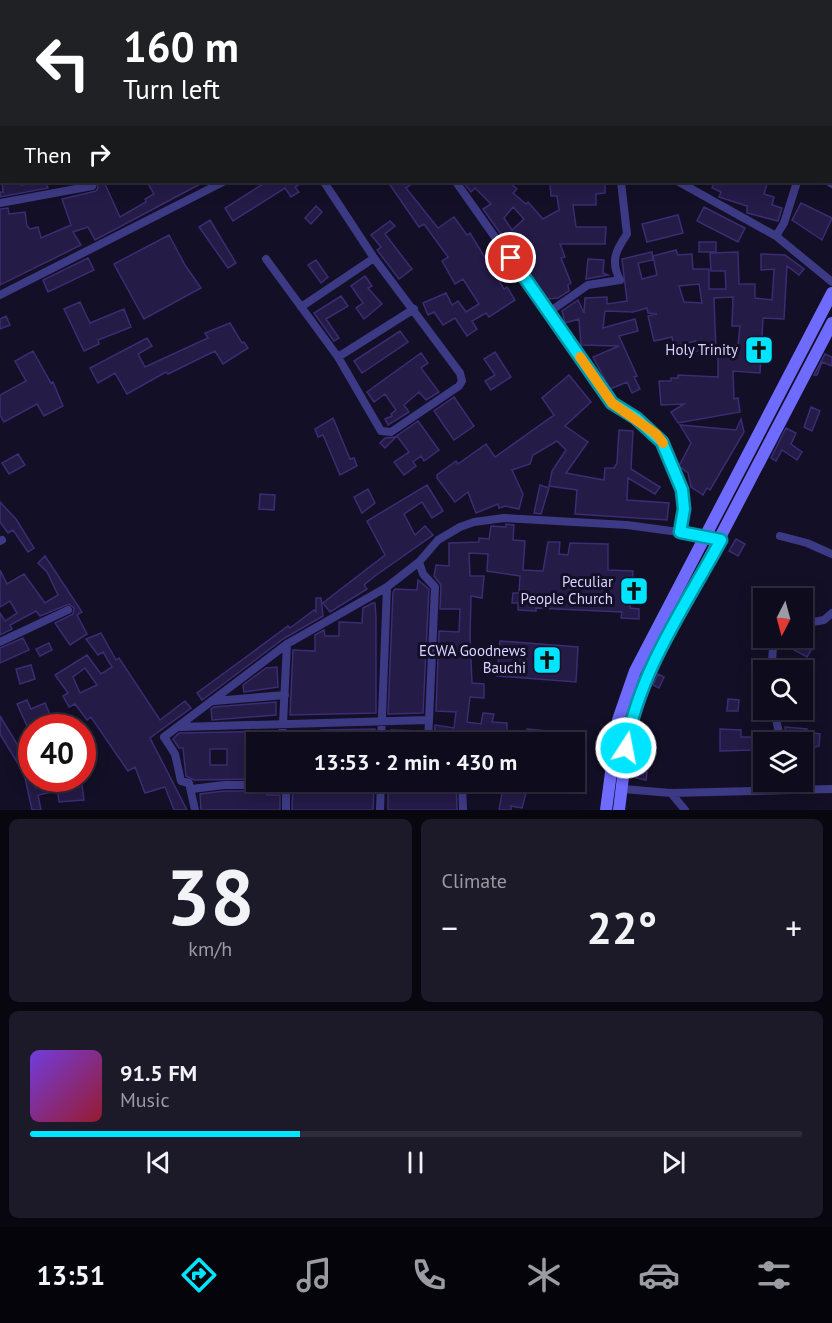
<!DOCTYPE html>
<meta charset="utf-8">
<style>
body{margin:0;font-family:"PT Sans",sans-serif;background:#1c1929;color:#f1f3f6;height:100vh;display:flex;flex-direction:column;font-size:22px;white-space:nowrap}
*{box-sizing:border-box;margin:0}
p{font-size:20px;color:#9b9ba3}
.icon{flex:none;width:33px;height:33px;fill:none;stroke:currentColor;stroke-width:2;stroke-linecap:round;stroke-linejoin:round}
.map{position:relative;height:810px;overflow:hidden}
.side{display:flex;flex-direction:column;gap:9px;padding:9px;background:#08060f;flex:1}
.side>*{flex:none}
.banner{position:absolute;left:0px;top:0px;width:832px;height:183px;box-shadow:0 3px 15px #0003,0 0 0 2px #2e2b3b;background:#202124;color:#fff;overflow:hidden}
.needle{width:39px;rotate:186deg}
.tools{position:absolute;left:753px;top:588px;display:grid;gap:12px}
.tools a{display:grid;place-items:center;width:60px;height:60px;border-radius:0px;background:#0e0b1c;box-shadow:0 3px 15px #0003,0 0 0 2px #2e2b3b;font-size:30px}
.speed{position:absolute;left:18px;top:714px;display:flex;gap:12px;font-size:30px;font-weight:700;text-align:center}
.speed>*{display:grid;place-content:center;width:78px;height:78px;border-radius:50%;background:#0e0b1c;box-shadow:0 3px 15px #0003,0 0 0 2px #2e2b3b;line-height:1}
.speed .limit{border:9px solid #d22;background:#fff;color:#111}
.pin{position:absolute;display:grid;place-items:center;width:51px;height:51px;color:#fff;margin:-26px;border:3px solid #fff;border-radius:50%;box-shadow:0 2px 6px #0007}
.me{position:absolute;width:66px;margin:-33px;rotate:11deg;stroke-linejoin:round;filter:drop-shadow(0 0 4px #0008)}
.turn{display:flex;align-items:center;gap:21px;height:126px;padding:0 24px;font-size:27px}
.turn .icon{width:78px;height:78px;stroke-width:2.5}
.turn b{display:block;font-size:42px;line-height:51px}
.then{display:flex;align-items:center;height:57px;padding:0 24px;background:#0003;gap:12px;font-size:22px}
.big{font-size:45px;font-weight:700;line-height:1.1}
.side .card{flex:1;display:flex;flex-direction:column;justify-content:center;gap:9px;min-width:0;padding:0 21px;border-radius:9px;background:#1c1929}
.side .dial{align-items:center;gap:0}
.dial b{font-size:78px;line-height:1}
.song{display:flex;align-items:center;gap:18px}
.cover{width:72px;height:72px;border-radius:9px;background:linear-gradient(135deg,hsl(260 70% 55%),hsl(350 70% 35%))}
.played{height:6px;border-radius:3px;background:linear-gradient(90deg,#00e5ff 35%,#2e2b3b 35%)}
.keys{display:flex;justify-content:space-around;direction:ltr}
.heat{display:flex;justify-content:space-between;align-items:center;font-size:33px;direction:ltr}
.side .tiles{flex:1;display:grid;gap:9px;grid-template-columns:1fr 1fr}
.card:last-child{grid-column:span 2}
.trip{position:absolute;left:246px;top:732px;width:339px;height:60px;border-radius:0px;background:#0e0b1c;box-shadow:0 3px 15px #0003,0 0 0 2px #2e2b3b;font-weight:700;line-height:60px;text-align:center}
.tabs{display:flex;height:96px;justify-content:space-around;align-items:center;background:#06040b;color:#9b9ba3}
.tabs .icon{width:42px;height:42px}
.tabs .selected{color:#00e5ff}
.tabs b{font-size:27px;color:#f1f3f6}
.map>svg:first-child{display:block}
</style>
<div class="map">
<svg width="832" height="810" viewBox="0 0 832 810">
<rect width="100%" height="100%" fill="#130f26"/>
<path fill="#241b47" stroke="#3b2d73" stroke-width="1.5" fill-rule="evenodd" d="M2,182H20L21,185L46,182L48,188L0,197V192H3Z
M96,182H104L120,217L146,202L145,199L154,194L147,182H204L95,240L88,227L73,232L81,245L0,285V209L8,208L9,214L25,212L27,226L30,229L38,227L41,238L71,225L62,199L96,191L98,188Z
M266,182H303L295,187L299,192L291,197L285,188L233,221L225,208Z
M388,182H415L406,188L438,228L454,217L467,235L470,233L504,289L507,287L515,300L489,317L486,313L472,321L477,329L467,336L455,318L443,325L434,312L428,315L423,303L446,293L452,305L458,301L466,312L479,304L463,279L455,284L442,261L448,257L424,224L419,227Z
M463,182H509L517,189L513,193L526,204L528,202L543,219L559,210L557,196H551L550,184L605,182V193L596,194V205H573L576,227H606L605,244H560L565,257L561,258L571,283L568,285L569,291L558,298L547,299L483,209L491,204L475,188L471,192ZM513,207L524,219L512,230L504,218Z
M715,182L746,184V182H757L767,184L764,194L774,197L772,205L782,208L778,221L747,213V206L719,197L721,192L712,188Z
M801,203L832,218L822,240L792,220Z
M316,206L322,212L311,224L305,218Z
M704,207L745,228L738,242L697,221Z
M678,215L683,233L647,242L642,224Z
M210,220L236,263L228,268L199,227Z
M390,221L395,226L385,234L412,269L399,279L377,250L381,247L371,235Z
M169,235L185,265L201,288L144,319L114,264Z
M699,242H716V252H699Z
M676,250L678,255L692,254L693,269H709V289H726L725,271H711L710,253L738,252L739,284H755V298L772,300L774,269L761,270V254L785,255L804,269L799,275L787,266L784,319L763,318L760,373L733,371L734,399L738,398L740,412L678,423L671,412L684,404L661,405L659,381H671V378H678V375L718,377V346L738,345L740,326H732L733,297L714,298L716,352L695,351L696,341L674,346L672,337L654,341L648,316L657,314L648,313L647,308L633,312L605,311L603,328L635,319L638,331L619,336L637,376L634,377L640,389L632,393L627,382L610,389L593,357L619,346L581,345L579,319L565,323L562,311L578,300L584,313L585,298L607,297V304L627,301L622,259L652,252L653,260L638,263L642,279L657,275L653,256ZM699,284L702,303L684,302L679,286Z
M88,258L94,270L48,292L43,280Z
M588,259L604,260L603,273L608,275L586,279Z
M316,260L328,277L321,283L308,265Z
M365,276L372,286L368,288L382,304L364,319L356,308L363,303L351,286Z
M341,296L348,306L326,319L339,338L334,341L314,313Z
M80,302L90,323L124,309L131,327L98,340L99,344L84,351L64,309Z
M6,316L10,325L0,329V319Z
M230,323L242,343L244,342L248,348L223,364L215,351L168,374L166,372L127,394L115,373L98,383L90,368L147,338L152,346L138,354L145,367L208,338L205,333Z
M400,331L408,342L362,373L354,361Z
M33,351L51,383L53,382L63,406L44,416L37,404L4,422L0,415V395L26,381L15,361Z
M495,352L511,377L491,390L485,381L495,375L484,359Z
M421,353L428,363L421,368L439,392L426,400L419,392L404,405L409,412L388,425L385,419L392,416L391,414L396,410L385,394L374,402L367,392Z
M825,354L832,357V366L822,362L817,375H814Z
M569,375L591,402L565,426L588,442L566,473L604,480L605,468H614L617,463L619,430L633,431L631,469L660,487L655,494L628,478L627,500L669,503L667,520L575,514L577,490L549,486L552,471L566,450L557,441L533,455L530,464L512,470L523,494L519,509L505,506L499,508L498,504L476,513L468,492L455,502L437,478V475L456,461L458,464L486,444L495,457L554,415L542,398Z
M454,397L474,426L454,440L434,411Z
M811,407L820,411L812,431L804,427Z
M333,418L350,459L354,458L357,466L340,475L323,435L318,437L315,429Z
M741,419L744,432L710,490L707,488L703,495L691,487L688,473L679,466L691,443L680,425L736,430Z
M418,421L439,450L424,461L421,456L413,462L416,466L404,475L394,462L409,452L397,436L385,448L380,443L385,438L395,437Z
M786,428L796,433L791,444L802,452L797,460L782,450L776,461L771,458Z
M18,454L25,465L9,474L2,463Z
M427,485L443,511L432,518L422,502L404,514L415,535L425,526L433,535L375,576L364,585L367,589L330,612L323,603L385,555L367,521Z
M540,485L549,488L541,514L534,513Z
M368,489L375,503L362,513L354,497Z
M260,494L275,495L274,510L259,509Z
M0,502L16,519L34,548L28,552L13,530L8,533L0,522Z
M506,524L514,525L513,540L525,541L523,570L543,571L548,542H560L559,554L568,555L570,543L608,544V570L633,571L630,608L639,609V619L621,618L622,612L536,608V611L518,610V603H512L513,593H519L520,576L487,571L488,554L469,553L470,576H484L482,598L471,596L470,638L472,683L484,684V698L470,697L467,722L481,724L483,713L494,714L492,722L507,723V734L503,733V742H434L435,725L454,728L456,712L436,711L439,631L459,632L460,609H440L441,585L434,576L436,565L449,566V543L479,542V538L489,539L491,526L506,527Z
M736,539L745,544L738,556L729,551Z
M45,556L82,612L77,615L87,634L70,645L55,623L73,614L74,608L69,604L40,616L36,611L10,625L12,629L0,635V613L5,621L17,613L10,601L0,607V570L7,584L24,574L45,603L58,595L47,572L38,563Z
M418,580L429,589L423,713L388,714L393,592L395,589L417,590Z
M316,598H321L323,616L283,639L202,700L197,693L288,626L290,628L314,610L316,612Z
M373,603H375L376,617V713L290,715L293,650L315,651V635L324,630L325,636H339V622L362,623L363,608Z
M101,633L116,660L119,658L160,720L185,701L191,708L150,738L187,810H174L165,787L145,793L135,767L128,771L91,717L87,720L75,704L69,707L63,696L68,693L55,675L87,655L101,674L112,667L103,652L98,655L86,639ZM85,668L97,685L80,693L73,677Z
M23,638L29,650L0,663V648Z
M780,638H797L813,647L807,657L780,642Z
M500,641L578,647L576,682L497,676Z
M49,643L52,650L40,656L36,649Z
M31,665L35,679L20,684L16,669Z
M277,667L278,687L244,692L243,685L266,668Z
M658,674L664,677L659,688L653,685Z
M728,699L739,700L738,711H727Z
M27,700L31,709L45,703L56,728H28L17,704Z
M276,702V715L212,720L211,709L214,707Z
M0,716L28,762L20,767L0,734Z
M785,727L807,729L806,732L820,734L819,746L811,748V751L802,750V742H787Z
M375,729V742H321V730Z
M527,729L579,734V742H526Z
M720,729L741,730V737H755V750L720,751Z
M391,730L422,731V742H391Z
M276,731V742H256V779L194,780L186,776L183,748H179L173,739L179,733ZM210,749H227V765H210Z
M637,770L647,772L646,780L636,778Z
M25,778H35L36,788L51,787L52,792L38,795L41,810H32Z
M293,782L374,786L373,810H292Z
M388,782H456L457,810H388Z
M504,782H529L522,808L511,806V810H499Z
M82,785L84,800L59,802L57,787Z
M224,791H268L267,795H280V810H201L200,794Z"/>
<g fill="none" stroke-linecap="round" stroke-linejoin="round">
<path stroke="#3d3a85" stroke-width="8" d="M339,0V2
M103,2L106,0
M377,2L379,0
M452,2L455,0
M825,2V0
M0,56L2,54
M456,182L612,403L636,418L662,442L682,490L684,509L680,532
M679,182L776,236L832,282
M829,182L832,184
M0,203L92,186
M776,236L784,223L797,182
M266,259L338,357L381,431L391,432L459,386L462,381L460,373L374,258L324,182
M0,295L223,182
M301,307L374,258
M549,312L588,285L620,280C610,261 616,250 627,234L621,182
M338,357L414,309
M780,536L807,543L832,554
M0,541L2,540
M419,562L423,574L435,587L428,742
M802,624L824,620L832,613
M0,642L68,610
M771,670L774,638
M214,701L285,695
M774,710L781,742
M180,727L428,720
M282,742L287,644
M381,742L387,587
M462,782L463,810
M192,789L224,785H280L283,782
M623,789L671,793L832,789
M671,793L685,810
M195,810L189,783L181,781L175,754L164,737L287,644L387,587L419,562L438,540L460,527L474,522L504,518L627,525L708,536L721,540
M286,810V782
M380,810L381,782"/>
<path stroke="#6f6bff" stroke-width="12" d="M606,810L618,720L635,671L832,293
M619,810L629,728L646,679L832,323"/>
</g>
<g fill="none" stroke-linecap="round" stroke-linejoin="round">
<g stroke="#0095a6" stroke-width="15">
<path id="route" d="M511,258L612,403L636,418L662,442L682,490L684,509L680,532L721,540C685,606 638,673 626,748"/>
</g>
<use href="#route" stroke="#00e5ff" stroke-width="10"/>
<path stroke="#f59e0b" stroke-width="10" d="M580,357L612,403L656,434L663,443"/>
</g>
<defs>
<g id="church-square" transform="scale(1.5)"><rect x="-9" y="-9" width="18" height="18" rx="4" fill="#00e5ff" stroke="#130f26"/><path d="M-1.2-6h2.4v3.5h3.3v2.4h-3.3V6h-2.4V-.1h-3.3v-2.4h3.3Z" fill="#111"/></g>
</defs>
<g fill-rule="evenodd">
<use href="#church-square" x="759" y="350"/>
<use href="#church-square" x="634" y="591"/>
<use href="#church-square" x="547" y="660"/>
</g>
<g text-anchor="middle" stroke-width="6" stroke-linejoin="round" paint-order="stroke">
<g font-size="15" fill="#d9d4ff" stroke="#130f26" text-anchor="end">
<text x="738" y="355">Holy Trinity</text>
<text x="613" y="587">Peculiar<tspan x="613" dy="17">People Church</tspan></text>
<text x="526" y="656">ECWA Goodnews<tspan x="526" dy="17">Bauchi</tspan></text>
</g>
</g>
</svg>
<div class="tools">
<a><svg class="needle" viewBox="-14 -14 28 28"><path d="M0-13l5 13h-10z" fill="#e53935"/><path d="M0 13l5-13h-10z" fill="#9b9ba3"/></svg></a>
<a><svg class="icon" aria-label="search" viewBox="0 0 24 24"><circle cx="10" cy="10" r="6"/><path d="M15 15l6 6"/></svg></a>
<a><svg class="icon" aria-label="layers" viewBox="0 0 24 24"><path d="M12 4l9 5-9 5-9-5zM3 14l9 5 9-5"/></svg></a>
</div>
<div class="speed"><div class="limit">40</div></div>
<div class="pin" style="left:511px;top:258px;background:#d93025"><svg class="icon" aria-label="arrive" viewBox="0 0 24 24"><path d="M6 21V4h12l-3 4 3 4H6"/></svg></div>
<svg class="me" style="left:626px;top:748px" viewBox="-20 -20 40 40"><circle r="17" fill="#00e5ff" stroke="#fff" stroke-width="3"/><path d="M0-11L8 9 0 5-8 9z" fill="#fff"/></svg>
<div class="trip">13:53 · 2 min · 430 m</div>
<div class="banner">
<div class="turn"><svg class="icon" aria-label="left" viewBox="0 0 24 24"><path d="M17 20v-9H6M10 6l-5 5 5 5"/></svg><div><b>160 m</b>Turn left</div></div>
<div class="then">Then<svg class="icon" aria-label="right" viewBox="0 0 24 24"><path d="M7 20v-9h11M14 6l5 5-5 5"/></svg></div>
</div>
</div>
<section class="side">
<div class="tiles">
<div class="card dial"><b>38</b><p>km/h</p></div>
<div class="card"><p>Climate</p>
<div class="heat"><a>−</a><b class="big">22°</b><a>+</a></div>
</div>
<div class="card">
<div class="song"><i class="cover"></i><div><b>91.5 FM</b><p>Music</p></div></div>
<div class="played"></div>
<div class="keys"><svg class="icon" aria-label="previous" viewBox="0 0 24 24"><path d="M18 5L8 12l10 7zM5 5v14"/></svg><svg class="icon" aria-label="pause" viewBox="0 0 24 24"><path d="M8 5v14M16 5v14"/></svg><svg class="icon" aria-label="next" viewBox="0 0 24 24"><path d="M6 5l10 7-10 7zM19 5v14"/></svg></div>
</div>
</div>
</section>
<nav class="tabs">
<b>13:51</b>
<svg class="icon selected" aria-label="directions" viewBox="0 0 24 24"><path d="M12 3l9 9-9 9-9-9zM9 14v-3h6M13 9l2 2-2 2"/></svg>
<svg class="icon" aria-label="music" viewBox="0 0 24 24"><path d="M9 18V5l10-2v13"/><circle cx="6" cy="18" r="3"/><circle cx="16" cy="16" r="3"/></svg>
<svg class="icon" aria-label="phone" viewBox="0 0 24 24"><path d="M5 4h4l2 5-3 2q2 4 5 5l2-3 5 2v4C11 20 4 13 5 4z"/></svg>
<svg class="icon" aria-label="climate" viewBox="0 0 24 24"><path d="M12 3v18M4 7l16 10M4 17L20 7"/></svg>
<svg class="icon" aria-label="car" viewBox="0 0 24 24"><path d="M5 17H2v-5l4-1 3-4h7l3 4 3 1v5h-3M9 17h6M6 11h13"/><circle cx="7" cy="17" r="2"/><circle cx="17" cy="17" r="2"/></svg>
<svg class="icon" aria-label="filters" viewBox="0 0 24 24"><path d="M4 7h16M4 17h16"/><circle cx="9" cy="7" r="2"/><circle cx="15" cy="17" r="2"/></svg>
</nav>
